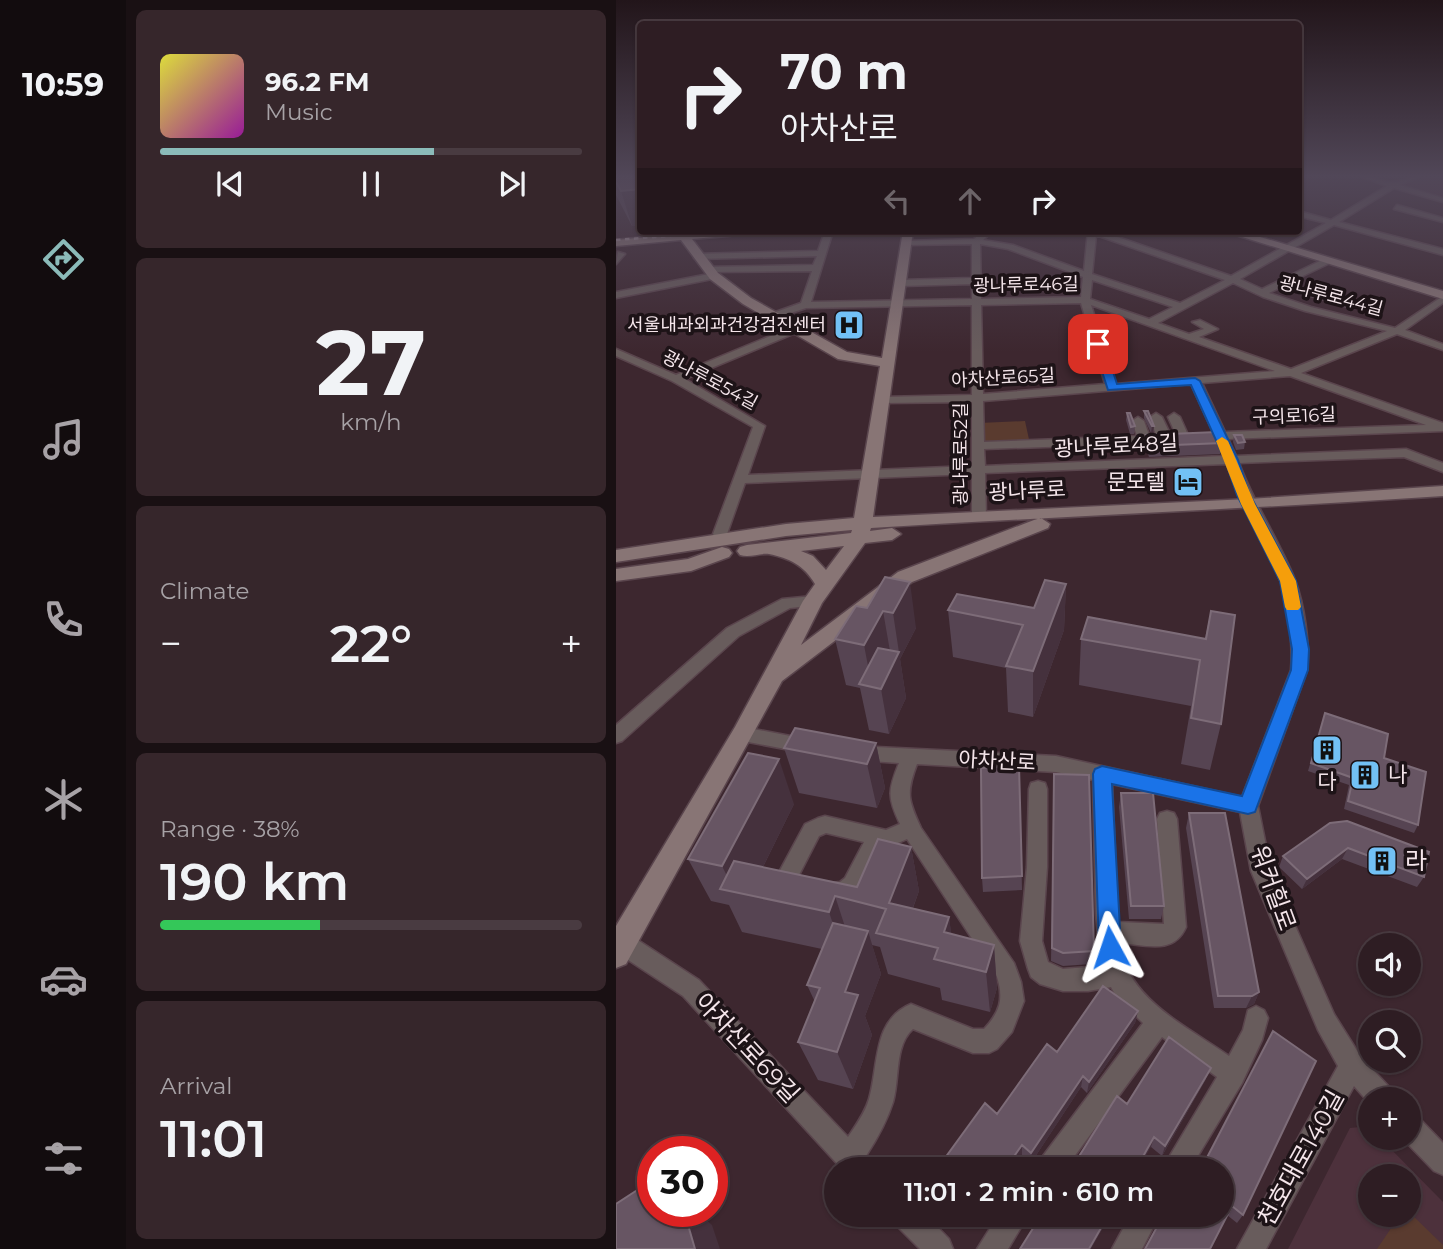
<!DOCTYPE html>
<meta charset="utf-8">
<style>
body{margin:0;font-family:Montserrat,"Noto Sans KR",sans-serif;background:#36262b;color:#f1f3f6;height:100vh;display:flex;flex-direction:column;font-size:26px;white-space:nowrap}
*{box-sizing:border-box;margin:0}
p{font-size:23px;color:#a7a2a6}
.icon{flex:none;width:38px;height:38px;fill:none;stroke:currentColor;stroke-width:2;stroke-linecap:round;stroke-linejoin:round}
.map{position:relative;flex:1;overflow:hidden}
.sheet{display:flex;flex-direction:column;gap:10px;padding:10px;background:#191013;width:490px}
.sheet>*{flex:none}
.guide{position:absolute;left:21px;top:21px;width:665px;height:214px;border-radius:7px;box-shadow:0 2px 5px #0004,0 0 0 2px #493b41;background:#2e1d23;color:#f1f3f6;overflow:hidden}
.tools{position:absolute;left:742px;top:933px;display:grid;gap:14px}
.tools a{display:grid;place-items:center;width:63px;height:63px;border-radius:50%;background:#2e1d23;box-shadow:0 2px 5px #0004,0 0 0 2px #493b41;font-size:35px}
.speed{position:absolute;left:21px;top:1136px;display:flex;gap:14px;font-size:35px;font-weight:700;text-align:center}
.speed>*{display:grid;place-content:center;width:91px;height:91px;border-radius:50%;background:#2e1d23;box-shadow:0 2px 5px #0004,0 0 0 2px #493b41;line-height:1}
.speed .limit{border:10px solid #d22;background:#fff;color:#111}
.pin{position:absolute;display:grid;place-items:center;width:60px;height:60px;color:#fff;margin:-30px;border-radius:14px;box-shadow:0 4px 10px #0006}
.me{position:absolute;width:77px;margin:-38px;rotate:355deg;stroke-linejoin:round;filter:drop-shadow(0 0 5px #0008)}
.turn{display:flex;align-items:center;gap:24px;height:147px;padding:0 28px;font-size:32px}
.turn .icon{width:91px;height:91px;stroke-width:2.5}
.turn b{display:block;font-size:49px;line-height:60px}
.lanes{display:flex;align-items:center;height:66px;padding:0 28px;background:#0003;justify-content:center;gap:35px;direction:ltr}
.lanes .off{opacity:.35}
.big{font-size:52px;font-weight:600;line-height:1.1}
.sheet .tile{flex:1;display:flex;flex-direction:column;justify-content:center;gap:10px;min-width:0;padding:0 24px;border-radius:10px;background:#36262b}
.sheet .dial{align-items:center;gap:0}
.dial b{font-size:91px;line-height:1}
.song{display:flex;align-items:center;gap:21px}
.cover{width:84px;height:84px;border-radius:10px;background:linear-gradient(135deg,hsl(60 70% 55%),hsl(300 70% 35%))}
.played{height:7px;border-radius:4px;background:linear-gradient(90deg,#8bbbb9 65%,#493b41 65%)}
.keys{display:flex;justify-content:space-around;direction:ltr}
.heat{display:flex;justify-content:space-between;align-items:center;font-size:38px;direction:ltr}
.charge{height:10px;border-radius:5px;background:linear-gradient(90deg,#34c759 38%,#493b41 0)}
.trip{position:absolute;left:208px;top:1157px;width:410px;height:70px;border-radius:35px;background:#2e1d23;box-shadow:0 2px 5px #0004,0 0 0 2px #493b41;font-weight:600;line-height:70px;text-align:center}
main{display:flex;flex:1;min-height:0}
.menu{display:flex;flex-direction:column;width:126px;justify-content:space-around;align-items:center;background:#120c0e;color:#a7a2a6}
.menu .icon{width:49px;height:49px}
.menu .on{color:#8bbbb9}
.menu b{font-size:32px;color:#f1f3f6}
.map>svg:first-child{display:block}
</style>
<main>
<nav class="menu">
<b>10:59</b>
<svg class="icon on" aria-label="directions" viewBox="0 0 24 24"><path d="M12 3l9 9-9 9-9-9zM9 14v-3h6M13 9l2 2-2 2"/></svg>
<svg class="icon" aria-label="music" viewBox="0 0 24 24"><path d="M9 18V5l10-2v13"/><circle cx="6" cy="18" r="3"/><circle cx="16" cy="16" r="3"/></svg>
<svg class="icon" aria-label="phone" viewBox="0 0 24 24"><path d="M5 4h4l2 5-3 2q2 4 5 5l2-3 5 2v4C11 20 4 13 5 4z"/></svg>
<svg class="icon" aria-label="climate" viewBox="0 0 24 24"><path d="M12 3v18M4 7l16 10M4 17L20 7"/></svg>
<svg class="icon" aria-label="car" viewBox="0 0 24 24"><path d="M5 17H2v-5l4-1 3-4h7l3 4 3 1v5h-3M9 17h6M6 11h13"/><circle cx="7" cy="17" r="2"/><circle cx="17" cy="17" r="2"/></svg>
<svg class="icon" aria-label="filters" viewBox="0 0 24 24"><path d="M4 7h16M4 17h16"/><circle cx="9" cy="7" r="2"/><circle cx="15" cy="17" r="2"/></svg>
</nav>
<section class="sheet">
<div class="tile">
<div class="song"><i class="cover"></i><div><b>96.2 FM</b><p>Music</p></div></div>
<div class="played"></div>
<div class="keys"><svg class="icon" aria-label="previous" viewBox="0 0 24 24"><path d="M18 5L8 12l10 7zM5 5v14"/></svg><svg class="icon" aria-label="pause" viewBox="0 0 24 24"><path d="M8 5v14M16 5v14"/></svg><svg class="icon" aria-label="next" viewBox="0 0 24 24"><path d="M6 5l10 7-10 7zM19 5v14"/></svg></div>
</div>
<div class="tile dial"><b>27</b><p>km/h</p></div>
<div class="tile"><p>Climate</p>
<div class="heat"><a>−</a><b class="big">22°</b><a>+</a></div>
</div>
<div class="tile"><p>Range · 38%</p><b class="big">190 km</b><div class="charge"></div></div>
<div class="tile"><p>Arrival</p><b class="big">11:01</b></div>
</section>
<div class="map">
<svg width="827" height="1249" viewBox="0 0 827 1249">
<rect width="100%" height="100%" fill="#3d272f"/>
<path fill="#4d313c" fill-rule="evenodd" d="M809,177H827V197L785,184Z
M753,1126L754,1138H764L827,1202V1249H672L734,1128ZM754,1176H793V1214H754Z"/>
<path fill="#5a3b2f" d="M409,421L414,444L363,446V423Z
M793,1212L827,1245V1249H761L784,1215L793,1214Z"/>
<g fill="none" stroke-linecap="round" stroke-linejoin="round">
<g stroke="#5a454d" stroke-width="3">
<path id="street" d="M747,177C757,177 765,182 775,182C784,183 794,177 803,177L784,185L827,198V202L778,188L723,222L827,249V255L718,225L624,279L646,289L708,259H714V263L672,283L735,304V308L665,287L653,293L695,307L779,328L827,296V303L789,330L827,344V350L781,334L685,373L827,423V431L612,439L620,456L790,449L827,463V472L788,457L623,463C638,504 663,540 679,580C688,604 694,644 691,670L642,806L655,871L718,1014L745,1057L776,1090L779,1099H754V1104L738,1086L650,1249H621L722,1066L702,1030L635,871L624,812L496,784L502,922L548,924L541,819L544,813L551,811L558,813L561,819L570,927C558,955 530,945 504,943C509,998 572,1027 613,1056L627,1030L632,1010L640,1006L648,1010L652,1018L646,1040L626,1083L574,1169H546L601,1077L546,1037L449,1169H420L424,1160L527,1023L501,998L495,987L472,991H447L424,984L415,977L412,969L404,941L411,867L413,789L415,783L422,781L429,783L431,789V867L426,941L432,962L447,969L485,966L480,914L477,780L440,772L301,764C290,793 292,800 305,828L398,963L405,982L408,1001L396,1032L381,1049L373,1053H357L297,1029C278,1046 284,1078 277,1102C271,1121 261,1139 250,1156L257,1169H226L67,996L0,952V935L6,932L14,935L83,980L232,1137C240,1125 249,1113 253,1099C263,1065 256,1020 295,1004L357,1029H368C384,1012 388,999 381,977L291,839L271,848L267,847L243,892L227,902L208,898L205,891L208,884L224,882L229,878L248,842L210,833L203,836L182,877L186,879L189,886L186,893L179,896L165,889L161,876L189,824L202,818L209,816L270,830L284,824C271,797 272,790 283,763L240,760L234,758L231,753L234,748L240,746L440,756L626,797L675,670C677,646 673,600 663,578C647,539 624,504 611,464L369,473L370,516L363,520L356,516V474L129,483L111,534L109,537H99L97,534L137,427L56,381L0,356V349L60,375L176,327H184V331L69,379L149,426L132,475L356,466V402L266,403L260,400L266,397L356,395V305L190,308L157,319L152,316L154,314L185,303L196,271L92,272L89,271V267L197,265L201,256L81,259L78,258V254L202,251L209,231H217L195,302L356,299V284L285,286L280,283L285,280L356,278V244L290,245L286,243L290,241L358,239L368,231H377L367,240L397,245L468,271L472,231H484L615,276L710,223L682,216V211L715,220L771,186ZM480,235L609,280L564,303L476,274ZM364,244L392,249L467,277L465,297L365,299ZM476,280L557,307L533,319L474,299ZM617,283L647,297L689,311L771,331L675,369L583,337L602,329L584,320L576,322L588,329L573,334L542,323ZM465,303L489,384L367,394L365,305ZM475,305L659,371L500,384ZM674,376L810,425L609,432L586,383ZM575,384L597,432L590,436L600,439L608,456L369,466L368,449L548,443L556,438L546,417L540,413L534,417L540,435H533L528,421L522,417L516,421L521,436L368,442L367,401Z
M781,205L827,218V222L778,209Z
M2,252L9,254L0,264Z
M98,273L101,274V278L0,298V292Z
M558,413L564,417L573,437L571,440H563L561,437L552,417Z
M197,596L202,597L205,601L202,605L174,608L123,636L6,741L0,743V725L111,628L166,599Z
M127,727L190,739L196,741L199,746L196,751L190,753L127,741L121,739L118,734L121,729Z
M793,1113L802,1117L827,1143V1175L818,1171L786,1138H793Z
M276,1214H309L333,1239L337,1249H304L279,1224Z
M383,1214H413L392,1249H361Z
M515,1214H544L526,1249H496Z"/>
</g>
<g stroke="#5a454d" stroke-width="3">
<path id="secondary" d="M59,231L71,233L139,231L134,234L76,239L102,273L135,298L231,352L266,358L287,231H297L257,517L632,499L827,486V496C636,509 445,516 255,528L254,531L276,528L285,534L276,540L249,543L206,603L185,645L282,572L418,520L425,518L434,524L432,528L296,582L166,681L10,964L0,968V926L119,727L187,601L199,584C188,565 173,558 153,554C143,553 134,558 124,555L121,551L124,547L131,545L235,533L236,530L170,536L0,562V550L170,524L238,518L264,366L222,359L127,304L94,279L65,240L0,246V240L61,234ZM228,546L210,570L197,556L185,551Z
M607,231H624L827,291V299Z
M106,547L113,549L116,553L113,557L75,571L0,581V569L72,559Z"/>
</g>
<use href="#street" fill="#685c5c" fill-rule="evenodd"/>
<use href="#secondary" fill="#887575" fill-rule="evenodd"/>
<path stroke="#a29096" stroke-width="2.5" stroke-dasharray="4.5 4.5" stroke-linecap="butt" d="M0,240L119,231"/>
</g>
<path fill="#564452" d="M0,177H24V226H16L0,195Z
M528,411L538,426L537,433H535L528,418Z
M511,413L519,426L518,434H514L510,420Z
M530,435L606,443L604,454L533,457L529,445Z
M618,435L629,442L628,449L620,450L617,442Z
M269,577L300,628L284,659L290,698L273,734L253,730L244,688L230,685L219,639L251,608Z
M450,584L448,630L417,717L392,712L390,668L337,657L332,610L418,608Z
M595,611L605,724L594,770L565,764L575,706L463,685L465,639L589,638Z
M709,713L768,758L802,825L798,833L728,809L733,785L692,771Z
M260,743L269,788L261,808L183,793L168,748Z
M403,766L406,890L367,892L366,878Z
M438,774L478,951L476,964L447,966L435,961Z
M505,793L548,906L545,919H513L503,807Z
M178,804L147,867L241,887L295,847L303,891L297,908L333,917L335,934L378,945L381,988L374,1012L326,1000L324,988L272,974L264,947L256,945L265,974L249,1016L256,1035L237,1089L202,1080L182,1042L199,1002L191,985L206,949L126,932L113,905L95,901L72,859Z
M573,813L643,992L638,1004L630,1008H598L570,828Z
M714,823L808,877L801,887L726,859L686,889L663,867L667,856Z
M522,1011L519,1023L471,1093L465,1087L415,1163L406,1155L396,1169H321L381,1114L441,1052Z
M590,1079L546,1156L535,1147L511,1104Z
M606,1169L627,1215L621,1223L611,1215Z
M344,1214H366L357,1227Z"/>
<path fill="#45313d" d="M24,190V226H16L5,191Z
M536,426H538L537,433H535Z
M294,582L300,628L284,659L277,613Z
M450,584L448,630L417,717V671Z
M267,611L275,657L256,687L248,645Z
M283,652L290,698L273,734L265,689Z
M260,743L269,788L261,808L251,764Z
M163,759L178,804L133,895L119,892L106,866Z
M295,847L303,891L285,939L273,903Z
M732,848L726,859L686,889L691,879Z
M219,896L233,939L227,954L213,912Z
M333,917L339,959L328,932Z
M252,931L265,974L249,1016L256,1035L237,1089L221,1052L229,992Z
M378,947L381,988L374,1012L370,972Z
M643,992L638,1004L630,1008L636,996Z
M522,1011L519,1023L471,1093L473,1082Z
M595,1068L590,1079L546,1156L549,1146Z
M467,1076L465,1087L415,1163V1153Z
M538,1137L535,1147L522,1169H520Z
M406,1145V1155L396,1169H389Z
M29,1185L37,1191V1211H62L37,1214Z
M68,1211H80L96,1225L104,1249H79Z
M358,1214H366L357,1227L355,1219Z
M493,1214H495L475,1249H473Z"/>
<path fill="#675563" stroke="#7d6c78" stroke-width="2" d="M0,177H24V189L5,191L0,182Z
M528,411H532L538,426H536Z
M511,413H514L519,426L515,427Z
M601,432L606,443L534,446L530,435Z
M618,435H626L629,442L622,443Z
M269,577L294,582L277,613L267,611L248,645L219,639L240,606L251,608Z
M429,580L450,584L417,671L390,666L407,625L332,610L341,594L418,608Z
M595,611L619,615L605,724L575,718L584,660L465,639L472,617L590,639Z
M262,648L283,652L265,689L243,684Z
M709,713L772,734L768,758L810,772L802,825L732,801L737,778L695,763Z
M179,728L260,743L251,764L168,748Z
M132,753L163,759L106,866L72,859Z
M403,766L406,876L366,878L365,768Z
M438,774L473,775L478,951L447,953L436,948Z
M505,793H537L548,906H515Z
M573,813H609L643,992L636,996H602Z
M731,821L813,852L808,877L732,848L691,879L667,856L714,823Z
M262,839L295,847L273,903L333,917L328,932L378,945L370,972L318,959L322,948L260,933L270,909L219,896L213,912L104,889L118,861L241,887Z
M217,923L252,931L229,992L242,995L221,1052L182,1042L204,988L191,985Z
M487,986L522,1011L473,1082L467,1076L415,1153L406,1145L389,1169H321L369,1103L381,1114L431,1044L441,1052Z
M657,1031L700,1061L627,1215L616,1206L594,1249H529L548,1214H606V1169H585Z
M553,1037L595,1068L549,1146L538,1137L520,1169H455L501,1096L511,1104Z
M29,1185L37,1214L42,1211H68L79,1249H0V1204Z
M351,1214H358L355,1219Z
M426,1214H493L473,1249H404Z"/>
<linearGradient id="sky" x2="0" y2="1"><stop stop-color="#22151a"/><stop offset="0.5" stop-color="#514758"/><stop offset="1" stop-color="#514758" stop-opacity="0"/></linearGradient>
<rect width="827" height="352" fill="url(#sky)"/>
<path fill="#1a73e8" stroke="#114b97" stroke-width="2" d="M482,341L488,344L501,384L579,378L584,381L622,460L634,495L680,581L693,649L692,670L639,812L632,814L496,784L505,947L502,954L494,958L486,954L483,947L477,774L479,769L486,766L626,796L675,670L676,649L664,581L621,495L609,460L575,385L492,390L477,344Z"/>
<path fill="#f59e0b" d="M606,437L612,441L639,504L680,581L685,607L682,610H671L669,607L664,581L625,504L600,441Z"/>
<defs>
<g id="hospital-square" transform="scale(1.575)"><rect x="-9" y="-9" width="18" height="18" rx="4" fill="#72c1f5" stroke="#1d1317"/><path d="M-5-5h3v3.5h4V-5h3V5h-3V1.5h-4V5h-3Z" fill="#111"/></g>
<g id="hotel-square" transform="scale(1.575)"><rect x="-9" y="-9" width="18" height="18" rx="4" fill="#72c1f5" stroke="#1d1317"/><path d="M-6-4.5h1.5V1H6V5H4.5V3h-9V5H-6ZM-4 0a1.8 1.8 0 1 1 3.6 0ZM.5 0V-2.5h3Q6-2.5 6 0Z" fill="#111"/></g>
<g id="building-square" transform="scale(1.575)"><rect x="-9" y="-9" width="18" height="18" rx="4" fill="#72c1f5" stroke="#1d1317"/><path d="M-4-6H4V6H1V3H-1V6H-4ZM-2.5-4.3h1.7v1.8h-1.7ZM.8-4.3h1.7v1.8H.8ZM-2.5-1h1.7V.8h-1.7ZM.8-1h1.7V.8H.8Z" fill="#111"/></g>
</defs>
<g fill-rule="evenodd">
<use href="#hospital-square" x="233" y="325"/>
<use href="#hotel-square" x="572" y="482"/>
<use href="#building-square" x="711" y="750"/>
<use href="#building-square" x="749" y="775"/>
<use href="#building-square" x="766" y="861"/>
</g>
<g text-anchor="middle" stroke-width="7" stroke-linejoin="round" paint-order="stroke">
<g font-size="18" fill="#f4e5ea" stroke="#1d1317">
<text transform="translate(410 285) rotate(-1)" y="6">광나루로46길</text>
<text transform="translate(715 296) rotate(15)" y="6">광나루로44길</text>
<text transform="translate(387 378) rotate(-3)" y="6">아차산로65길</text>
<text transform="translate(94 380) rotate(28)" y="6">광나루로54길</text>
<text transform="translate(678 416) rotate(-2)" y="6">구의로16길</text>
<text transform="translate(345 454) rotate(-90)" y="6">광나루로52길</text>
</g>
<g font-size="18" fill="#f4e5ea" stroke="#1d1317" text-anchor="end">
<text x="210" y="331">서울내과외과건강검진센터</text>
</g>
<g font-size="21" fill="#f4e5ea" stroke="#1d1317">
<text transform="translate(500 446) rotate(-3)" y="7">광나루로48길</text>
<text transform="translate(411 491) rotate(-3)" y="7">광나루로</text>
<text transform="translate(381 761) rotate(3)" y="7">아차산로</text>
</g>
<g font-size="21" fill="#f4e5ea" stroke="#1d1317" text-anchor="end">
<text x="549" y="489">문모텔</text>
<text x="772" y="782" text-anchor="start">나</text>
<text x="711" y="789" text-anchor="middle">다</text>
</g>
<g font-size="24" fill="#f4e5ea" stroke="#1d1317" text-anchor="start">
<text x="789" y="869">라</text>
</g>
<g font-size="24" fill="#f4e5ea" stroke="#1d1317">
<text transform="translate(657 888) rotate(70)" y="8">워커힐로</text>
<text transform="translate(131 1048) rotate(47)" y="8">아차산로69길</text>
<text transform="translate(685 1158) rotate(-61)" y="8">천호대로140길</text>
</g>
</g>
</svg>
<div class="tools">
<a><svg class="icon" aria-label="sound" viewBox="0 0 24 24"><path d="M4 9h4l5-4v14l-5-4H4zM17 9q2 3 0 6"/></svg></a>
<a><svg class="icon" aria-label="search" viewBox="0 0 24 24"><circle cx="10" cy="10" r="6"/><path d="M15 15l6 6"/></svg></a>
<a>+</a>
<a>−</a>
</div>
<div class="speed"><div class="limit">30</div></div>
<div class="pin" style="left:482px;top:344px;background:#d93025"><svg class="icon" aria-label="arrive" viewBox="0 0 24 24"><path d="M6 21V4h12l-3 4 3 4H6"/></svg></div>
<svg class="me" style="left:494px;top:947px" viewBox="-20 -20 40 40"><path d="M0-17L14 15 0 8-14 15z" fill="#1a73e8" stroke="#fff" stroke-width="4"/></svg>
<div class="trip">11:01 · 2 min · 610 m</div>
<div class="guide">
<div class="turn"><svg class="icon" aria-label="right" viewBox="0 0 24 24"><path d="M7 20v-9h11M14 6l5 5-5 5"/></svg><div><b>70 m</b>아차산로</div></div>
<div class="lanes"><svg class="icon off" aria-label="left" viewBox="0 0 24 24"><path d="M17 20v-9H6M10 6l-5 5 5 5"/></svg><svg class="icon off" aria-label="ahead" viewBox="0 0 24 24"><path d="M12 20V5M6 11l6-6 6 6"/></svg><svg class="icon" aria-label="right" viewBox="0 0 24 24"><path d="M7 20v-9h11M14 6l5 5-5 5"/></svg></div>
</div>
</div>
</main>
